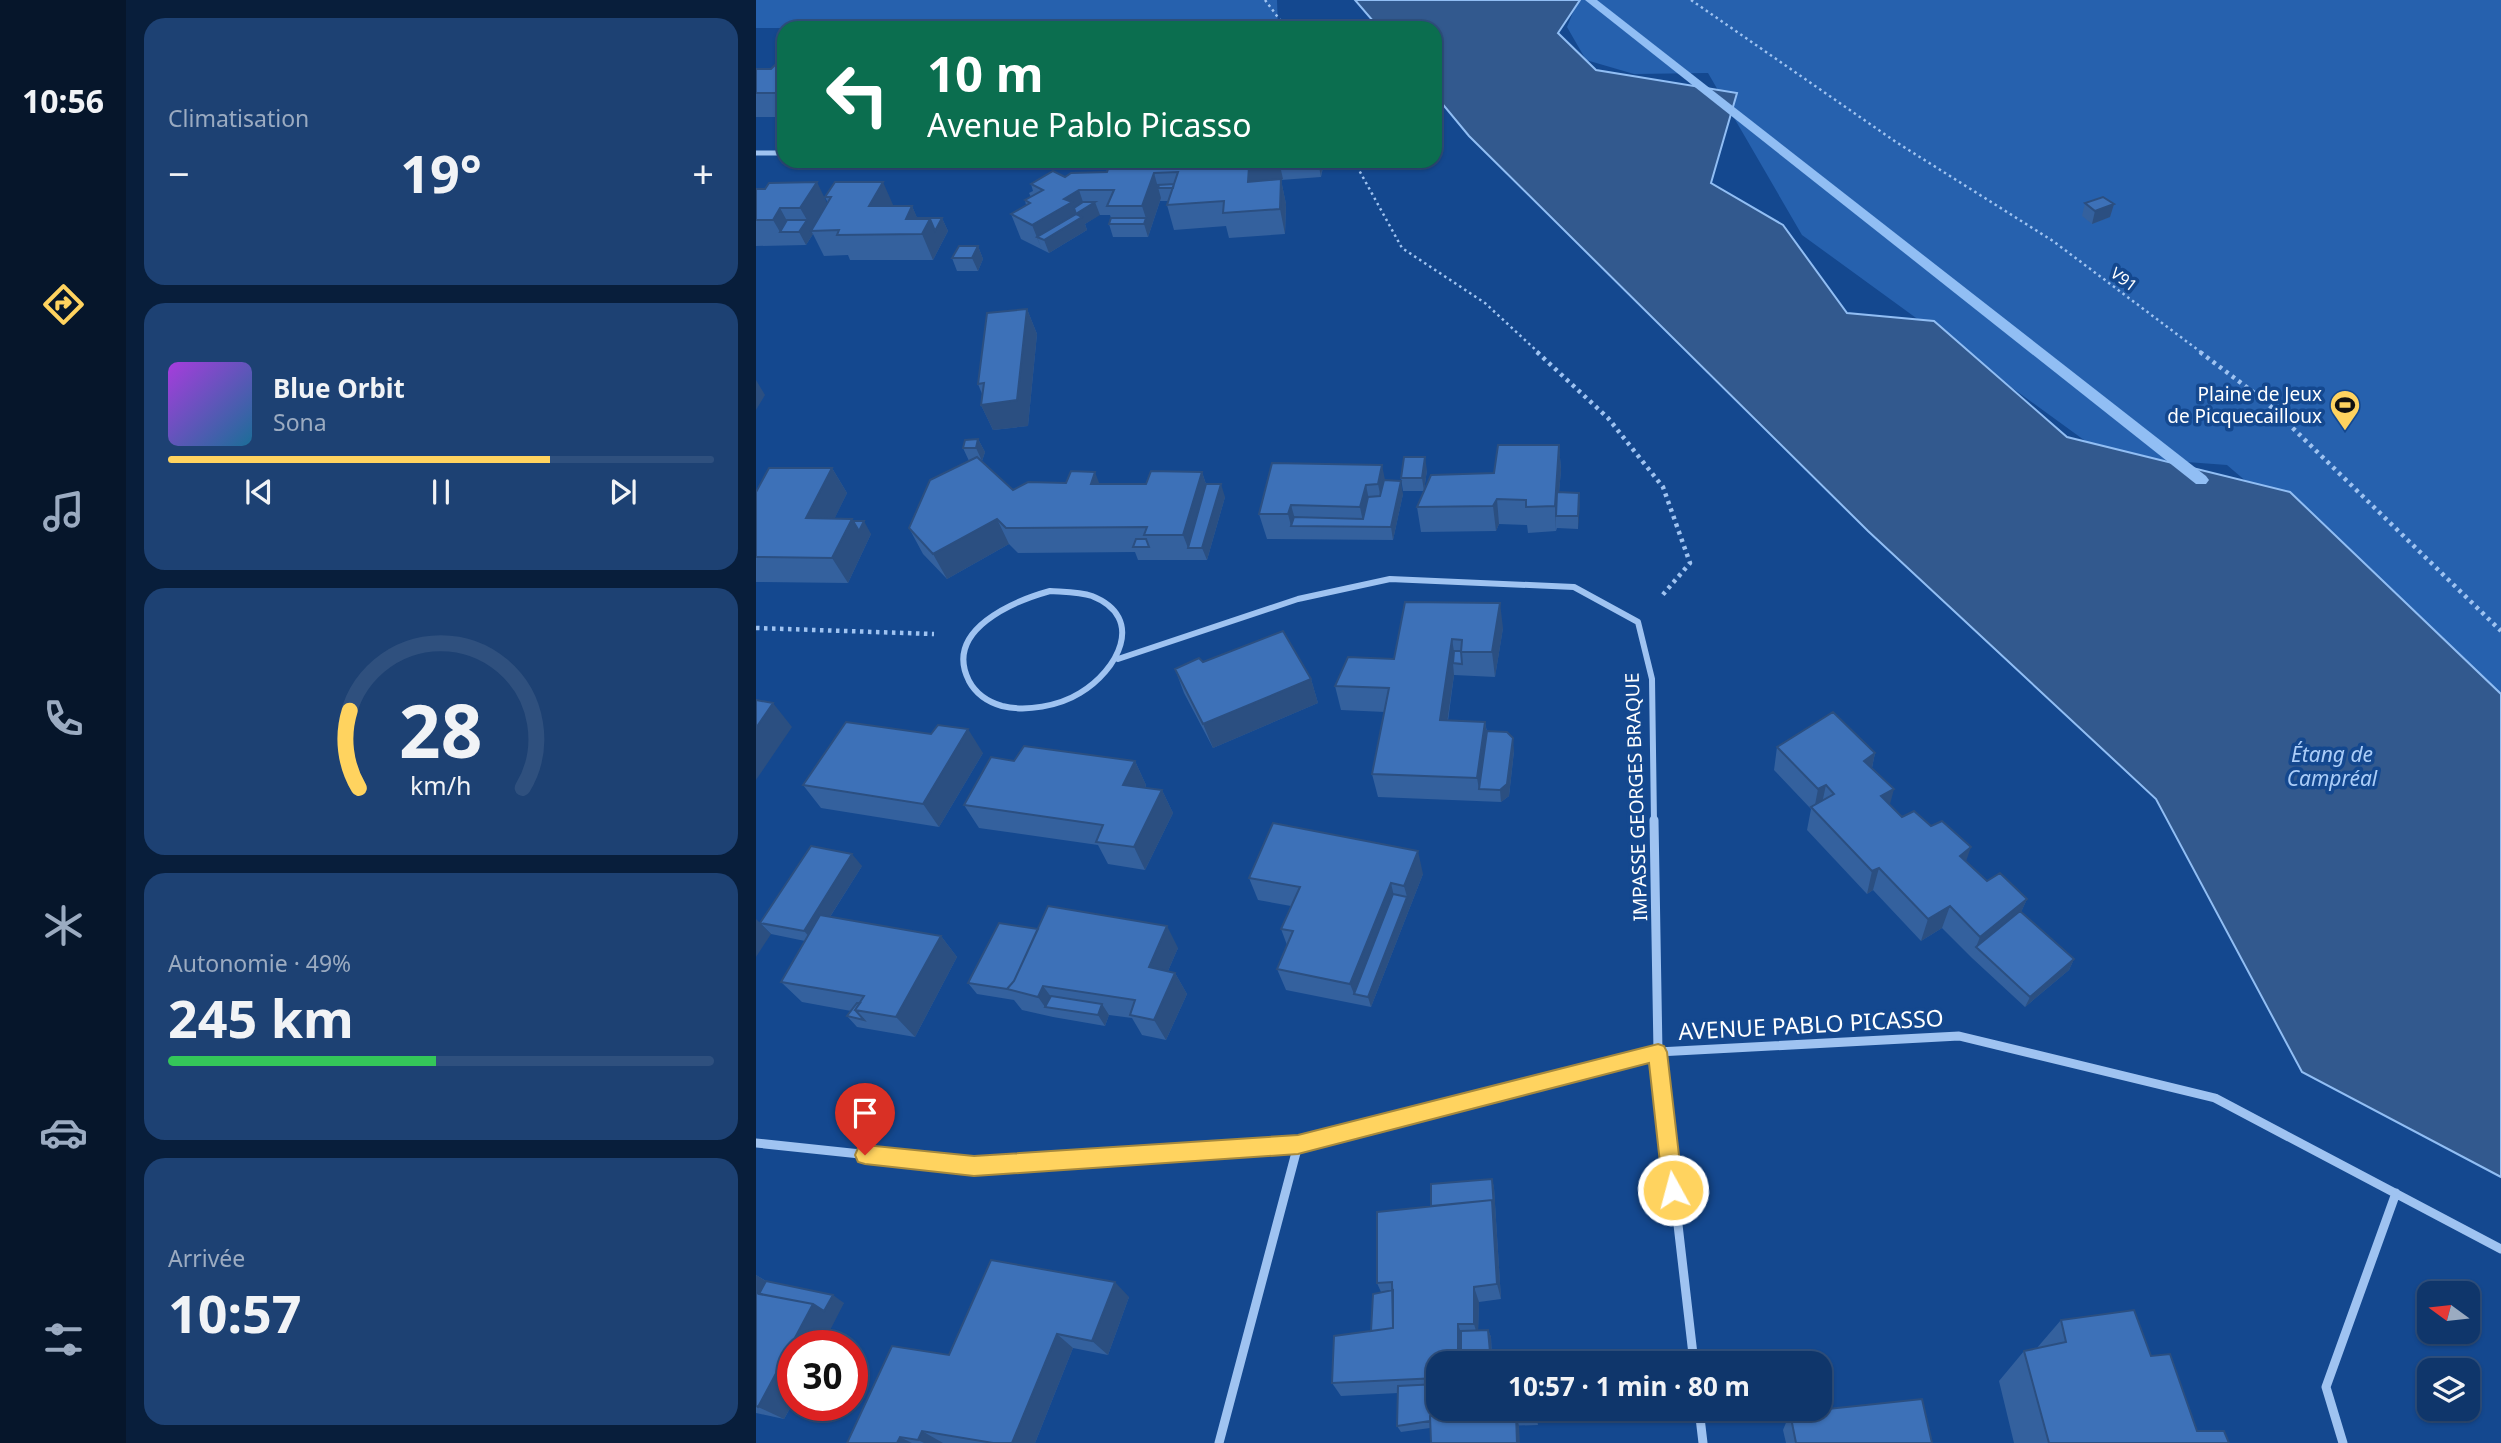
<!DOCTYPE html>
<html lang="fr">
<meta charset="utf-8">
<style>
body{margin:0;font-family:"Noto Sans",sans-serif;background:#1d4173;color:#f1f3f6;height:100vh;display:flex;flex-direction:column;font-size:26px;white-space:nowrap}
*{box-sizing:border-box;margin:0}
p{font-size:23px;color:#9babc1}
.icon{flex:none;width:38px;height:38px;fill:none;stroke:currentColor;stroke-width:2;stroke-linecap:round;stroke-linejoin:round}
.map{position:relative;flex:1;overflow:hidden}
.drawer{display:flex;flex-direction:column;gap:18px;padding:18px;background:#081e3b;width:630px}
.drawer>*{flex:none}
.hud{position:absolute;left:21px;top:21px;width:665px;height:147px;border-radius:21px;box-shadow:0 2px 5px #0004,0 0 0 2px #2f507e;background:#0b6e4f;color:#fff;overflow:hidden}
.needle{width:46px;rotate:285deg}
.fabs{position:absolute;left:1661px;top:1281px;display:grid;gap:14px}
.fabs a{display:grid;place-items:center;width:63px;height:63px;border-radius:14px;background:#0f366b;box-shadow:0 2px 5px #0004,0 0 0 2px #2f507e;font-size:35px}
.speed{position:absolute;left:21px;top:1330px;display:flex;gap:14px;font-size:35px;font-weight:700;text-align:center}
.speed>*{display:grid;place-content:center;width:91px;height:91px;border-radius:50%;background:#0f366b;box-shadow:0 2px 5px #0004,0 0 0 2px #2f507e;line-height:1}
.speed .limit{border:10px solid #d22;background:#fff;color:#111}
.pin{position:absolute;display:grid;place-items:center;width:60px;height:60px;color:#fff;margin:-72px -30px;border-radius:50% 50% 50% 0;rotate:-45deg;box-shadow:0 0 7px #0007}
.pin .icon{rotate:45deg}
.me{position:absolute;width:77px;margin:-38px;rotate:353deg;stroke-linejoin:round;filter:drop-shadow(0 0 5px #0008)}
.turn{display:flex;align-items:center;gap:24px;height:147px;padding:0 35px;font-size:32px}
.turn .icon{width:91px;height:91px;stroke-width:2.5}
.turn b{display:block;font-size:49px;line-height:60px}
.big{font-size:52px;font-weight:700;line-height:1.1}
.drawer .tile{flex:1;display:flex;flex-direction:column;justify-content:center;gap:10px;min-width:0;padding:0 24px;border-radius:21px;background:#1d4173}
.drawer .dial{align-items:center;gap:0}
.dial svg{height:182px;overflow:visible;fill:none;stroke:#2f507e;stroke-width:7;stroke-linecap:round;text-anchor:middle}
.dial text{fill:#f1f3f6;stroke:none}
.song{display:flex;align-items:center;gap:21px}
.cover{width:84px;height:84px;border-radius:10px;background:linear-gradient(135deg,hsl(280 70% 55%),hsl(200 70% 35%))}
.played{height:7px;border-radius:4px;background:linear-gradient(90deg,#ffd35f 70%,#2f507e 70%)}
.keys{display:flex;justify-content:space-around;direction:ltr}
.heat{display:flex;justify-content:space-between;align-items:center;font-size:38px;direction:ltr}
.charge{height:10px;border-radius:5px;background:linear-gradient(90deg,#34c759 49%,#2f507e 0)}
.trip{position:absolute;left:670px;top:1351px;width:406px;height:70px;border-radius:21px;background:#0f366b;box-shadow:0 2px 5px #0004,0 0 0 2px #2f507e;font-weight:700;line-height:70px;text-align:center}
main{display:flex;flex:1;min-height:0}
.tabs{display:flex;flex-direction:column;width:126px;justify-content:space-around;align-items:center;background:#06162b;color:#9babc1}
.tabs .icon{width:49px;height:49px}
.tabs .selected{color:#ffd35f}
.tabs b{font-size:32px;color:#f1f3f6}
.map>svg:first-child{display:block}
</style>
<main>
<nav class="tabs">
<b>10:56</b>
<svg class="icon selected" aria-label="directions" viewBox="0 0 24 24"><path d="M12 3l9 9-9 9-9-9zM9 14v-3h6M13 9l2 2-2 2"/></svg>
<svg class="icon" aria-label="music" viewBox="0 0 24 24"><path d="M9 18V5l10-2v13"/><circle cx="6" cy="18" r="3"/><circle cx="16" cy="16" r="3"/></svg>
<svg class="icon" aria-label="phone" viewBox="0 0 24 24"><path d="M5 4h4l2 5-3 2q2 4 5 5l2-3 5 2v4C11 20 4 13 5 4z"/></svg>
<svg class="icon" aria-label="climate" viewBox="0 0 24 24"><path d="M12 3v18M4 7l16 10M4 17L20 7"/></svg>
<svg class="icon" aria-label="car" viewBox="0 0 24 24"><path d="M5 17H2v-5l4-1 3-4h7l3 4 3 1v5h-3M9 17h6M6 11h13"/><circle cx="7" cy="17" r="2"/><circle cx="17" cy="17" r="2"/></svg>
<svg class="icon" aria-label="filters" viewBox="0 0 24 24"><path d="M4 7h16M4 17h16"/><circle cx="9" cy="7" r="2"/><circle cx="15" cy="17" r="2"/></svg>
</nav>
<section class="drawer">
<div class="tile"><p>Climatisation</p>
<div class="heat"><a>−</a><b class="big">19°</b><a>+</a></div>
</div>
<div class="tile">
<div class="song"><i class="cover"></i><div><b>Blue Orbit</b><p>Sona</p></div></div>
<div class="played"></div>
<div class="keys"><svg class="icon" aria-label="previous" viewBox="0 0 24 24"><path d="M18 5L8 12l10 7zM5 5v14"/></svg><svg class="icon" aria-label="pause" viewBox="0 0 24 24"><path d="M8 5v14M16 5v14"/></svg><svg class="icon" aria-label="next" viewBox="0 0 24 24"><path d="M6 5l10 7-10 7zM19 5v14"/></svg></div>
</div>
<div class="tile dial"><svg viewBox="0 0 100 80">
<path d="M14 69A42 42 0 1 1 86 69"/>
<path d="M14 69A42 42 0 0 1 10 35" stroke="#ffd35f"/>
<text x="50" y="56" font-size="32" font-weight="700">28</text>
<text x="50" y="72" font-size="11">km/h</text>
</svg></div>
<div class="tile"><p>Autonomie · 49%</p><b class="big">245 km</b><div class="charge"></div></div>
<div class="tile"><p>Arrivée</p><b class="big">10:57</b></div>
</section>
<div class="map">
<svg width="1745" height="1443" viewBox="0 0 1745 1443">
<rect width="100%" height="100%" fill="#14488f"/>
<path fill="#2661ae" d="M0,0H521L522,28H0Z
M822,0H1745V699L1471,465L1350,456L1046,235L952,73L878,74L830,60L811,27Z"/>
<path fill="#32598e" stroke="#91bef4" stroke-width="2" d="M599,0H824L802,33L840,70L981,93L955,183L1027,225L1091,313L1178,321L1311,437L1534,492L1745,694V1177L1546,1072L1400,799L1112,531L713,136L679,95V28H623Z"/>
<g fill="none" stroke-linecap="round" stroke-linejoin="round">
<path fill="#91bef4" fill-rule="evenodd" d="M829,0H841L1450,476L1453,480L1450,484H1440Z"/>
<path stroke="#9fc3f1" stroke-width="2.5" stroke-dasharray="2.5 3.5" stroke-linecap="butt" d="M509,0L530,28
M935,0L1140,142L1297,241L1446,353
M598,161L646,248L729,303L783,353"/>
<path stroke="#9fc3f1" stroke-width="4.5" stroke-dasharray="3.5 4.5" stroke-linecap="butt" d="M781,352L852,418L907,487L934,563L904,598
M1444,352L1509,401L1745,631
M0,628L178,634"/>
<path stroke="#9fc3f1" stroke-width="5" d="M0,153H28"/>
<path stroke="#9fc3f1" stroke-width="6" d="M294,591C307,592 324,592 336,596C391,618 361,671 324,693C303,706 270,712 246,706C232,702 220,694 213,681C187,630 258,601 294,591Z
M362,659L542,599L634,579L818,587L882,622L896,679L898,822"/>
<path stroke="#9fc3f1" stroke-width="9" d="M898,820L902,1052L938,1363
M0,1143L218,1166L542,1145L902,1052L1203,1036L1459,1098L1745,1249
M943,1409L947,1443
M463,1443L542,1145
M1587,1443L1570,1387L1640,1193"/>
</g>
<path fill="#34619e" d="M28,65V117H0V93L15,69Z
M355,161H432L434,167L470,165L476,161H567L568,163L565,177L525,180L530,204L529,234L473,238L470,226L418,230L411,205L412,201H404L392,237H357L353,224L355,218L354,215H343L329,224L331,230L293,253L265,239L255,214L270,205L269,200L275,197L273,193L277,191L275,184L309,177L350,172Z
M79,182L138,206H156L161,218H186L192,231L177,260H94L92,255L68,256L57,234L50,245L0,246V189L71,204L72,203L69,197Z
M1329,203L1358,204L1354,217L1336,224L1326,216Z
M222,246L227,259L222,271H201L196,258Z
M271,309L281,334L272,426L237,430L225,405L226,394L222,384Z
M222,439L229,452L226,461L257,490L343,484H390L446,472L450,484L469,497L451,560H382L379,552L262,553L253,544L191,579L167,554L153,528L213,461L207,448Z
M803,445L805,470L803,492L823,493L822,529L801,528L800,531L772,533L771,525L743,524L740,531L665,532L661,507L668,491H647L645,478L671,470L668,491L738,473Z
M76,468L91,493L78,519L97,521L115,534L92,583L0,582V492Z
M629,480L647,494L637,540L511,539L503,514Z
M649,602L747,628L739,677L698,675L692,721L729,722L731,732L758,751L753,796L745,802L622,797L616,774L629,712L585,710L579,686L638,658Z
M447,662L555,679L562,703L457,748L428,693L419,669Z
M1021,747L1119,753L1116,768L1134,805L1146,817L1210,861L1231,881L1271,899L1265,912L1318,959L1313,970L1269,1007L1216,958L1186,928L1165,941L1117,890L1111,894L1051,830L1055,809L1018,770Z
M227,753L183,827L65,808L47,785Z
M258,761H379L390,785L389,788L406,790L417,813L389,870L352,864L342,845L223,828L208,805Z
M106,866L74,917L185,936L201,957L159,1037L101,1027L91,1016L95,1011L46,1002L25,982L49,941L15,934L0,919L4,923Z
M667,874L615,1007L530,990L521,969L531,945L525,929L535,906L502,900L493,878Z
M422,948L412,971L419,973L431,994L410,1040L386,1035L376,1018L353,1015L349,1026L297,1017L266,1010L258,1000L221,994L212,983Z
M736,1179L738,1188L745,1299L723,1302L722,1330H732L735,1337L736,1363H682V1409H781L782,1425L674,1428L645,1432L641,1426L642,1393L585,1396L576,1383L615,1331L625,1292L621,1283L675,1206Z
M0,1275L10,1281L88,1303L37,1346V1403L28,1419L0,1413Z
M373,1297L352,1355L317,1348L279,1443H91L193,1355Z
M1305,1320L1395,1356L1441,1431L1473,1443H1258L1243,1381L1268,1351L1280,1349Z
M1034,1413L1176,1443H1030L1027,1430Z"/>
<path fill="#2b4f81" d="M426,161H432L436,175L423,168Z
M506,161H523L527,179L525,180L530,204L529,234L524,209L492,182L493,167Z
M562,161H567L565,177Z
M398,173L405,198L394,231L386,206Z
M61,182L73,207L55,231L57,234L50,245L43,232L51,220L44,208Z
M127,182L138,207L113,206Z
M323,190L329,208L339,202L344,215L329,224L331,230L293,253L288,240L281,237L286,250L276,225L308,199Z
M1358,204L1354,217L1336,224L1339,211Z
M156,206L167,231L150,219Z
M24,208L37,232H24L17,220Z
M186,218L192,231L177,260L166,234L174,219Z
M390,218L394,231L392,237L388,224Z
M222,246L227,259L222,271L216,258Z
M271,309L281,334L272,426L237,430L225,405Z
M0,380L9,395L0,410Z
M222,439L229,452L226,461L220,448Z
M803,445L805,470L801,516H800V531L799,506Z
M669,457L671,470L668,491L666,478Z
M626,465L631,490L627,509L622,484Z
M76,468L91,493L73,530L50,518Z
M339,472L348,496L335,484Z
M446,472L454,497L432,548L427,535Z
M645,481L647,494L637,540L635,527Z
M465,484L469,497L451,560L446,548Z
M610,485L615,510L608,527L604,507Z
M823,493L824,506L822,529V516Z
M741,499L743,524L740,531L737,506Z
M535,505L541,526H535L532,514Z
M96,519L103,531L108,521L115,534L92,583L76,558Z
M241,519L253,544L191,579L177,554Z
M744,603L747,628L739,677L736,652Z
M696,639L700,664L697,663L698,675L688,744L684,720Z
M555,679L562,703L457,748L447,724Z
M17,703L36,727L0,780V728Z
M729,722L733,746L723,789L721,778Z
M212,729L227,753L183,827L167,804Z
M757,738L758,751L753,796L745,802L744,790Z
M1119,753L1114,777L1108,761Z
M379,761L390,785L379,808L367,785Z
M1070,785L1065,808L1058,810L1062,789Z
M1138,789L1132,812L1125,796Z
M406,790L417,813L389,870L378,847Z
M1215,847L1207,870L1204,856Z
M662,851L667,874L615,1007L612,997L651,897L648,886Z
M96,854L106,866L58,942L48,931Z
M1123,868L1117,890L1111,894L1116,871Z
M635,883L640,905L598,994L594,984Z
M1271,899L1261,921L1220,947L1224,937Z
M1194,906L1186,928L1165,941L1172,919Z
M0,919L15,934L0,957Z
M411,926L422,948L405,987L393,967Z
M185,936L201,957L159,1037L140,1017Z
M1318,959L1313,970L1269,1007L1274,997Z
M419,973L431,994L410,1040L398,1020Z
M287,986L302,1006L289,1007L282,997Z
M346,1004L353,1015L349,1026L342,1015Z
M736,1179L738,1188L745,1299L741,1284L736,1200Z
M0,1275L22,1289L0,1298Z
M359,1282L373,1297L352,1355L336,1341Z
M718,1287L723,1302L722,1338L718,1324Z
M77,1295L88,1303L66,1346H37V1403L28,1419L2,1407L57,1304Z
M702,1324L707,1339V1363H702Z
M732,1330L735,1337L736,1363H735Z
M301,1334L317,1348L279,1443H256Z
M779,1409H781L782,1425L779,1413Z
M760,1414L763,1426L764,1443H761Z
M166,1431L187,1443H168L162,1440Z
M144,1437L156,1443H141Z"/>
<path fill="#3d71b8" stroke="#2b4f81" stroke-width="2" d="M19,65H28V93H0V69H15Z
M355,161H426L423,168L470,165L476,161H506L493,167L492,182L525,179L524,209L467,213L468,201L411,205L422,172L398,173L386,206H351L358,190H323L308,199L316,202L276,225L255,214L274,203L269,200L287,190L275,184L297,171L309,177L315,173L351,172Z
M61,182L44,208H24L17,220H0V189H9L13,183Z
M79,182H127L113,206H156L150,219H174L166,234L81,235L83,230L55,231L75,197H69Z
M418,184L417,188H403L402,185Z
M1347,197L1358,204L1339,211L1329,203Z
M327,202H339L320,214L326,217L288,240L281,237L320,214L318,208Z
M161,218H186L179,231L174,219Z
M355,218H390L388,224H353Z
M31,220H51L43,232H24Z
M203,246H222L216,258H196Z
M271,309L261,400L225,405L228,383L222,384L231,313Z
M222,439L220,448H207L209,440Z
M742,445H803L799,506L770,507V500L741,499L737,506L661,507L675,475L738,473Z
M221,457L257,490L272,482L310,483L315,471L339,472L335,484H390L395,471L446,472L427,535H388L391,527L250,528L241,519L177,554L153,528L174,480Z
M648,457H669L666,478H645Z
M516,463L626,465L622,484L610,485L604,507L535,505L532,514H503Z
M13,468H76L50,518L96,519L76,558L0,557V492Z
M628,480L645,481L635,527L535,526L538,517L607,519L612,497L624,496Z
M450,484H465L446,548H432Z
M801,492L823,493L822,516H800Z
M97,521H108L103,531Z
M380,539H390L393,547H377Z
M649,602L744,603L736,652H705L706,640L696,639L684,720L729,722L721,778L616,774L633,688L579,686L592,657L638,659Z
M527,631L555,679L447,724L419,669L443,658L447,662Z
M698,651H705L706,664L697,663Z
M0,700L17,703L0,728Z
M1077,712L1119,753L1108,761L1138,789L1125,796L1146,817L1158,811L1175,826L1186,821L1215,847L1204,856L1231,881L1244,873L1271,899L1224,937L1194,906L1172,919L1123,868L1116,871L1055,807L1078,794L1070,785L1062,789L1021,747Z
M90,722L175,734L182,725L212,729L167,804L47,785Z
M731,731L751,732L757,738L751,784L744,790L723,789Z
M268,746L379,761L367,785L406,790L378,847L340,842L347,825L208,805L235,757L258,761Z
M517,823L662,851L648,886L635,883L594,984L521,969L537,931L525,929L544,887L493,878Z
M55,846L96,854L48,931L4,923Z
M637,894L651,897L612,997L598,994Z
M292,906L411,926L393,967L419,973L398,1020L374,1015L379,1000L287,986L282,997L251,989L258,981Z
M1264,911L1318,959L1274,997L1220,947Z
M64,915L185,936L140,1017L99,1010L108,996L25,982Z
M243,923L282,929L258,981L251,989L212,983Z
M295,996L346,1004L342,1015L289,1007Z
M101,1003H104L99,1010L108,1020L91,1016Z
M736,1179L738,1208L736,1200L675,1206V1184Z
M736,1200L741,1284L718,1287V1324H702V1363H682V1378L576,1383L578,1336L637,1328L636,1282L621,1283V1212Z
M235,1260L359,1282L336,1341L301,1334L256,1443H237L166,1431L162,1440L144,1437L141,1443H91L136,1346L193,1355Z
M10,1281L77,1295L68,1311L57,1304L3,1294Z
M637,1290V1328L615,1331L617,1294Z
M0,1293L57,1304L2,1407L0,1406Z
M1378,1310L1395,1356L1414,1354L1441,1431H1468L1473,1443H1293L1268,1351L1310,1342L1305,1320Z
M732,1330L735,1363H705V1331Z
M682,1384V1409H703V1411L674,1416V1421L641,1426L642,1386Z
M1166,1399L1176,1443H1040L1034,1413Z
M703,1409H779V1413L760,1414L761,1443H675L674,1416L703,1411Z"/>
<path fill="#ffd35f" stroke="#a6893e" stroke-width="2" d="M902,1044L908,1046L911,1052L927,1190L924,1197L917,1200L910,1197L907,1190L893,1063L542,1154L218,1176L109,1164L102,1162L99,1155L102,1148L109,1145L218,1156L542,1135Z"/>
<defs>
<g id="stadium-pin" transform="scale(1.575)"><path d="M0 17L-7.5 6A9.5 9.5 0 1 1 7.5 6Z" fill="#ffd35f" stroke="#14488f"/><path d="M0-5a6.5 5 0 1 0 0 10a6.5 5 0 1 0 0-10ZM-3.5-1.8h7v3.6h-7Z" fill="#111"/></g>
</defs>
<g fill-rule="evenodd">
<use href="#stadium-pin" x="1589" y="405"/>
</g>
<g text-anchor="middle" stroke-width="7" stroke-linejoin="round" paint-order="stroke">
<g font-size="16" fill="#fff" stroke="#14488f">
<text transform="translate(1368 279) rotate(37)" y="6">V91</text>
</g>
<g font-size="19" fill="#fff" stroke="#14488f" text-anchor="end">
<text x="1566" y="401">Plaine de Jeux<tspan x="1566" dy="22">de Picquecailloux</tspan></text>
</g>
<g font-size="19" fill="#fff" stroke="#14488f">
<text transform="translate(880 797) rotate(-92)" y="7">IMPASSE GEORGES BRAQUE</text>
</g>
<g font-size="21" font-style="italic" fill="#abcdf8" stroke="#14488f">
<text x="1576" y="762">Étang de<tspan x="1576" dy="24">Campréal</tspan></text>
</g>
<g font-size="23" fill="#fff" stroke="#14488f">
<text transform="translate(1055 1025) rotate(-3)" y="8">AVENUE PABLO PICASSO</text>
</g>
</g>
</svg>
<div class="fabs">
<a><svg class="needle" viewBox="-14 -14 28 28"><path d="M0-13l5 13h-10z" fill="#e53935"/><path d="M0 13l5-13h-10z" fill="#9babc1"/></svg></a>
<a><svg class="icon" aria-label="layers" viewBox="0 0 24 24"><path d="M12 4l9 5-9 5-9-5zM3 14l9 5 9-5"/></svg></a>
</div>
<div class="speed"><div class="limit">30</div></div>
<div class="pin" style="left:109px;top:1155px;background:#d93025"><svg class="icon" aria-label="arrive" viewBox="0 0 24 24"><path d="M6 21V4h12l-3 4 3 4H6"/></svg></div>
<svg class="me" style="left:917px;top:1190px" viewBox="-20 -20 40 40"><circle r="17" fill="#ffd35f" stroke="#fff" stroke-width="3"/><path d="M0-11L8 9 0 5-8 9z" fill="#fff"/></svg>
<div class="trip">10:57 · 1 min · 80 m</div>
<div class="hud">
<div class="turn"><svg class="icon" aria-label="left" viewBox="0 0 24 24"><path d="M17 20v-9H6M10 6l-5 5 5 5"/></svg><div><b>10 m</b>Avenue Pablo Picasso</div></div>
</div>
</div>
</main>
